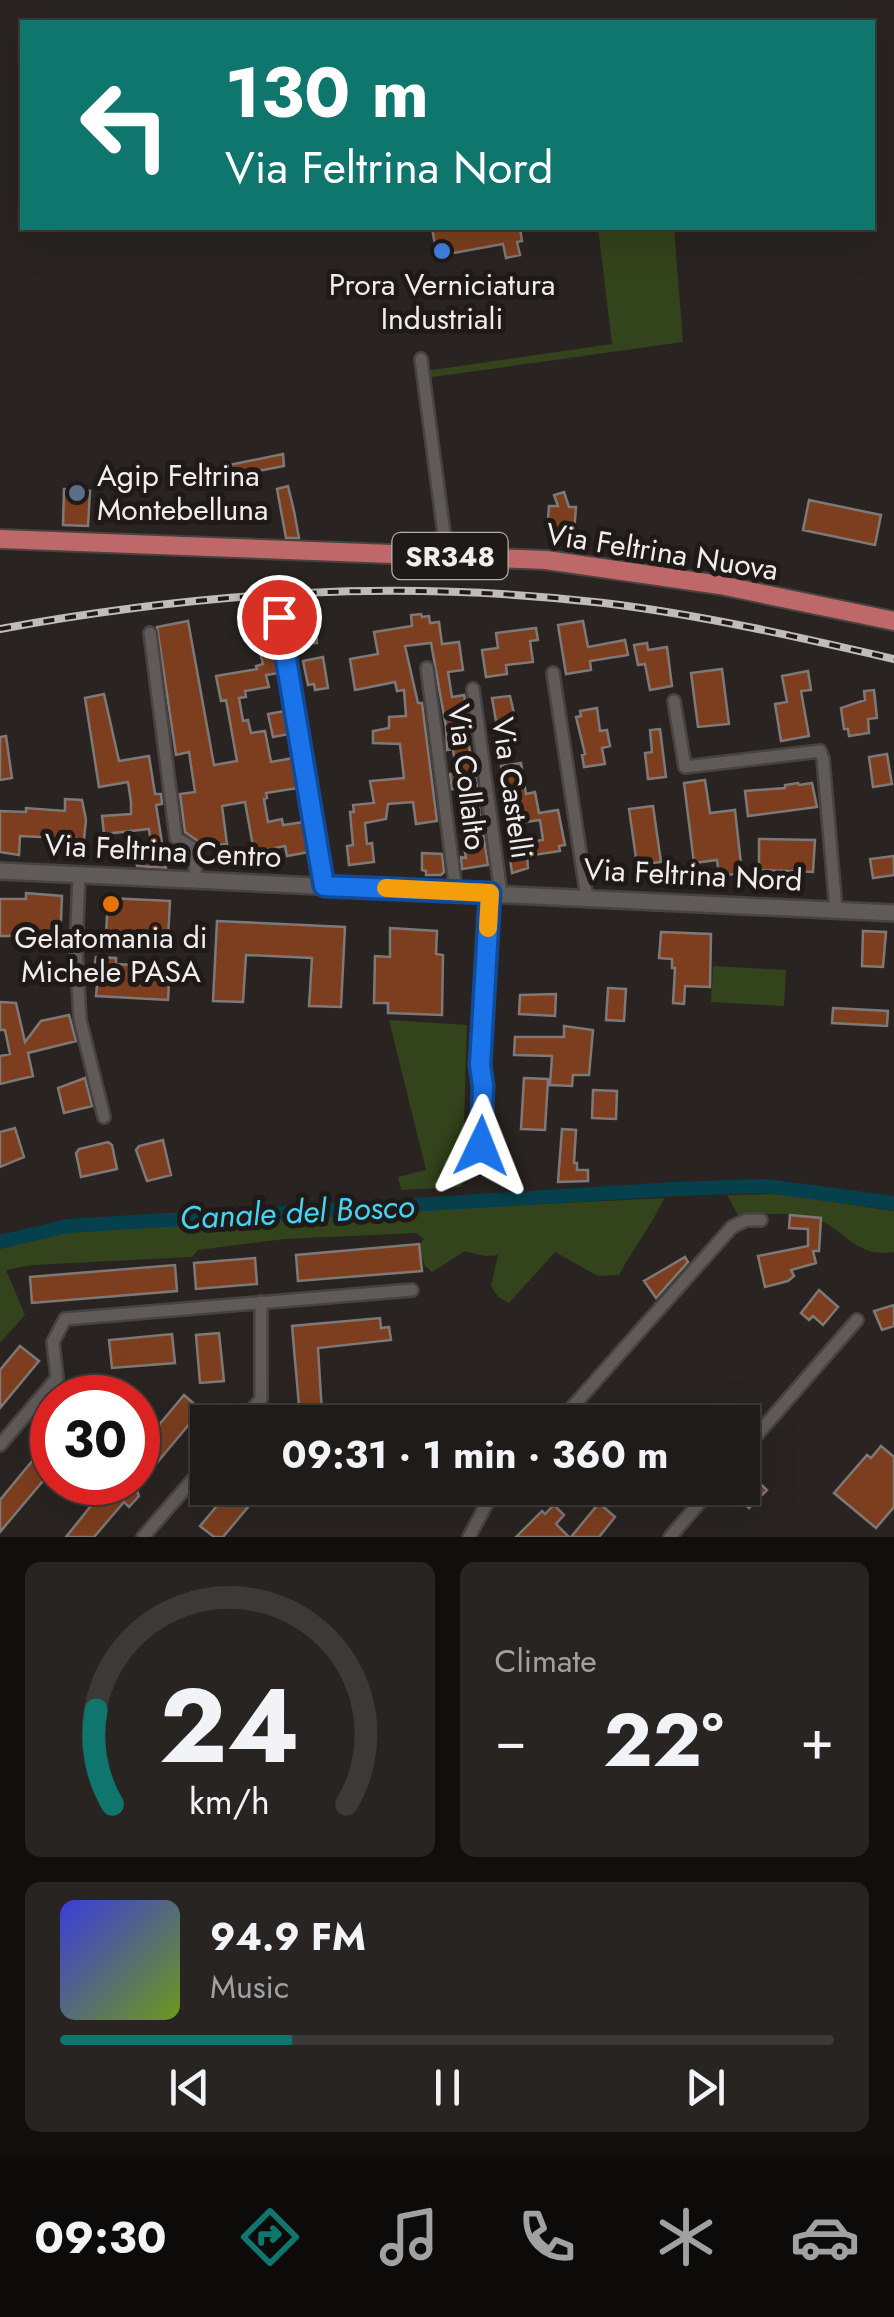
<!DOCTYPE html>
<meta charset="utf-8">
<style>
body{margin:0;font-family:Jost,sans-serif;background:#272422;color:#f1f3f6;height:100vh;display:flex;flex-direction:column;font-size:38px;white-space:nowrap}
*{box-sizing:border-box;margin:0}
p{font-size:32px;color:#a1a1a2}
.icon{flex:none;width:55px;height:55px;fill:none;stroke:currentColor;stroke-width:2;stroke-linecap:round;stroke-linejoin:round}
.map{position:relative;height:1537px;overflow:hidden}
.panel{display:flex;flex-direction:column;gap:25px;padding:25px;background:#110f0e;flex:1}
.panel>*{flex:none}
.guide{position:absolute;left:20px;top:20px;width:855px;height:210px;border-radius:0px;box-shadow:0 10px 40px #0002,0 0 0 2px #3c3938;background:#0f766e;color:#fff;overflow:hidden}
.speed{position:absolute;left:30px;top:1375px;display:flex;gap:20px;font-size:50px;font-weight:700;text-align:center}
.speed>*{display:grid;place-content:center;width:130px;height:130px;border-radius:50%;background:#1f1b19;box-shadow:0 10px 40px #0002,0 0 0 2px #3c3938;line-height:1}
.speed .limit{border:15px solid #d22;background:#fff;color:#111}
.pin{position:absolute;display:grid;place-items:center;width:85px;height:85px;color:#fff;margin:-42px;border:5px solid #fff;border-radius:50%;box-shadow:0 2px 10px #0007}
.me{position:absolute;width:110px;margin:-55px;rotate:2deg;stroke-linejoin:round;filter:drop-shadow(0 0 8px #0008)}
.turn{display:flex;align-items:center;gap:35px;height:210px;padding:0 40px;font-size:45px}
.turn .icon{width:130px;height:130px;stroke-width:2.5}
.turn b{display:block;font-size:70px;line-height:85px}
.big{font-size:75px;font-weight:700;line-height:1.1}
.panel .tile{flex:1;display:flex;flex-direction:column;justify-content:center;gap:15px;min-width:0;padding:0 35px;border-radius:15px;background:#272422}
.panel .dial{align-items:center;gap:0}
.dial svg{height:260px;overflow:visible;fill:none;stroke:#3c3938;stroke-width:7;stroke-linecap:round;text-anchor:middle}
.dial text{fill:#f1f3f6;stroke:none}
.song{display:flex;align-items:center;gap:30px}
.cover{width:120px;height:120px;border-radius:15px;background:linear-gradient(135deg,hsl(240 70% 55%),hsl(80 70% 35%))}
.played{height:10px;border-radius:5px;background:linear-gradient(90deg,#0f766e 30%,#3c3938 30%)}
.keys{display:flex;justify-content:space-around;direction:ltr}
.heat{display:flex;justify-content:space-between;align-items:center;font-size:55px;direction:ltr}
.panel .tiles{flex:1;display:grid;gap:25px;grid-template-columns:1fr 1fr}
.tile:last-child{grid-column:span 2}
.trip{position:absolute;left:190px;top:1405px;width:570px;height:100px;border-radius:0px;background:#1f1b19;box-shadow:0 10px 40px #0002,0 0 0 2px #3c3938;font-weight:700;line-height:100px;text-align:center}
.dock{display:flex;height:160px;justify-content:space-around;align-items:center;background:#0c0b0a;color:#a1a1a2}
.dock .icon{width:70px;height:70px}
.dock .on{color:#0f766e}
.dock b{font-size:45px;color:#f1f3f6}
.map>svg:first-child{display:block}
</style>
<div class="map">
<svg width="894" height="1537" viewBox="0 0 894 1537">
<rect width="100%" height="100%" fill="#292421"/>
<path fill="#33431b" d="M598,228H674L683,342L419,379L418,372L612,344Z
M713,966L786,970L784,1006L711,1002Z
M389,1020L467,1025L462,1187L401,1190L398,1177L426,1170Z
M780,1194L894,1211V1252C853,1259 844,1225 810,1217C788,1211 761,1215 738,1215L727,1195Z
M664,1198C652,1225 633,1249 619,1275L598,1276L555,1252L509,1303L498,1297L491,1286L498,1255L485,1256L465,1251L432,1272L425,1266L418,1246L424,1239L417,1233L284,1239L198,1250L192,1257L32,1265L6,1270L25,1315L0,1343V1245L34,1235L165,1223Z"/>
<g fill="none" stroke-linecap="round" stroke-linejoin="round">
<path stroke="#06404c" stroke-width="14" d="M0,1242L68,1226L675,1189L766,1186L894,1203"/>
</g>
<path fill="#7c3e1e" stroke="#7e7876" stroke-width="2.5" d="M432,228H520L522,241L517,242L520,255L506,258L503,244L437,256Z
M283,454L284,466L231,476L229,465Z
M288,486L294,511L299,538H286L277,489Z
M64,489L90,491L88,526L63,525Z
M564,492L569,507H576L574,533L547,531L549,506H558L554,495Z
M809,500L881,515L875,545L803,530Z
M315,607L317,643L295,644L294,608Z
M421,614L422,617L429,616L430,623L439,622L442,644L459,642L463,670L448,672L452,697L464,695L467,712L464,721L477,786L452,789L450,774L456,773L453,749L447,750L446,727L431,643L405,646L418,703H422L437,821L416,824L413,802L388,804L386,819L365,823L367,844L372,843L374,862L349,865L347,846L353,845L350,812H354L353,805L374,803L370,781L404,778L400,744L373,743V731L389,728V717L406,716L404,690L397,691L395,682L355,690L350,659L378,654L374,632L412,626L411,615Z
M269,620L279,673L266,675L269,687L245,691L246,697L239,698L243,721L248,720L251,733L265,731L271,762L293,758L298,788L266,793L267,798L264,799L268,822L282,819L283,825L304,822L309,852L287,856L285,846L254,852L245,802L222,806L227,844L205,846L185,832L180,794L195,792L189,752L176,755L157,627L188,621L214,765L237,761L226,700L221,701L216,676L257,669L256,666L263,664L258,644L250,645L246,624Z
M583,621L588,647L625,640L628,655L590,661L591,670L566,674L558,625Z
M536,628L538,640L530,641L533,662L506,665L507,674L486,677L482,650L498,648L496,633Z
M647,643L648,650L667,647L672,686L650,690L645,664L638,665L634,645Z
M323,657L328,688L315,690L314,684L308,685L303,661Z
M722,669L729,724L698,727L691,673Z
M808,671L811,690L801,691L809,736L781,741L775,704L787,702L782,676Z
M874,690L877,718L868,719L869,733L849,736L848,729H844L841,708L865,700L864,691Z
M104,694L119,761L149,756L155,794H161L162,804L156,805L166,868L137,866L135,853L152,852L149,829L104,834L102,816L131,814V802L128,782L99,787L85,698Z
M510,696L515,718L496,721L492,698Z
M597,708L600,731L607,730L610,746L602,748L605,764L584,767L582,755L585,754L576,717L581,716L580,711Z
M285,711L289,734L273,737L268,714Z
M660,729L666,777L648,779L645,753L652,752L650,730Z
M6,736L12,778L0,780V737Z
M887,754L892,784L873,787L869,757Z
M521,763L526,794L535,792L539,813L558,810L565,845L559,846L560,851L527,856L528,868L512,873L508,844L543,840L540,820L505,825L502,803L507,802L501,766Z
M705,780L710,813L735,810L742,873L719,876L717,860L694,863L684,783Z
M798,783L799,785L812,783L817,807L748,816L745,791L785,788V785Z
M65,799L82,800L86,820L84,839L20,836L19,855L0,852V811L26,812V808L65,811Z
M653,806L661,862L637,865L629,809Z
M479,807L488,865L462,869L461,857L466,858L458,814L462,813V810Z
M759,839L815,840L813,872L759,870Z
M422,853L442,854L444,872L441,875H426V871L422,870Z
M894,856V875L873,878L870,859Z
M26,893L62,896L60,946L13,942L12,936H0V899H26Z
M108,898L170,901L168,938L106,936Z
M217,921L345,927L341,1007L309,1006L312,958L246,955L243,1002L213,1001Z
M390,928L437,931L436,954L443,955L442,1015L388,1013V1003H374L375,956L390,957Z
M863,931L886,932L883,967L862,966Z
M661,932L711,934L710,987L685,986L684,1004L673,1003L675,968H672V959L659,958Z
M96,957L116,958V964L170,967L168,1000L96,996L97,985L91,984Z
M608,988L626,989L624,1021L606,1020Z
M556,994L555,1016L519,1014L520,995Z
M0,1002L16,1003L25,1042L41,1021L69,1015L76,1041L28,1053L33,1076L0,1084V1056L10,1054L5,1030H0Z
M833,1008L888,1011L887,1026L832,1023Z
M564,1026L593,1030L589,1075H573L572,1086L550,1085L552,1056L514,1055L515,1037H564Z
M85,1078L92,1106L64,1113L58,1088Z
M524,1078L548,1079L545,1130L521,1129Z
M593,1090L617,1091L616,1119L592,1118Z
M15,1128L24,1157L0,1167V1132Z
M562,1129L576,1130L574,1163H577V1170H588V1181L558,1182Z
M163,1140L171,1175L147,1181L136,1150L139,1146Z
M108,1142L112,1145L117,1169L81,1177L76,1153L79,1149Z
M790,1215L821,1218L819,1251H813L816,1263L791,1270L794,1276L788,1281L765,1287L758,1256L808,1246V1229L789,1228Z
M419,1244L422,1271L298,1281L296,1255Z
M685,1257L688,1262L656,1298L644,1281Z
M255,1258L257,1284L196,1289L194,1263Z
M175,1265L177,1291L32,1303L30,1277Z
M819,1290L838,1307L823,1325L813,1316L809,1320L801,1313Z
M894,1305V1326L882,1330L874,1311Z
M380,1318L381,1328L389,1327L391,1340L318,1348L322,1413L308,1415L307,1405L299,1406L292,1326Z
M219,1333L224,1381L200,1383L196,1335Z
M172,1334L175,1363L112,1368L109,1340Z
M20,1346L39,1361L0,1408V1370Z
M184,1395L201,1410L136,1488L139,1496L129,1507L124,1502L94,1537H66L110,1482H138V1450Z
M52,1437V1478L48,1475L0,1532V1500Z
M881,1446L894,1457V1507L876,1528L834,1493L867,1455L871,1458Z
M756,1480L767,1490L749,1508L741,1501Z
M232,1488H264L223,1537H214L200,1526Z
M599,1503L615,1517L599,1537H571Z
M554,1505L564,1515L556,1524L569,1537H516L542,1511L545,1514Z"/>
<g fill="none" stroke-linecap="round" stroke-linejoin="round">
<g stroke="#474341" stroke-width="16">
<path id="street" d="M421,359L447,556
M279,617L324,886
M150,633L176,838L196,850L195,880
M427,668L456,892
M553,673L587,898
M473,689L501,894
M674,701L685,767L820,751L823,759L836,910
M79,874L76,950L80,1020L104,1117
M481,1146L483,1086L480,1065L490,893
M241,1422L261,1399V1302
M559,1422L732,1227L746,1220H761
M0,1445L57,1378L53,1342L65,1319L412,1290
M742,1452L857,1320
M143,1537L208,1462
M469,1537L486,1505L502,1488
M670,1537L712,1488"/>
</g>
<g stroke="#474341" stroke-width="20">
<path id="secondary" d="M0,871L894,913"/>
</g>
<g stroke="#474341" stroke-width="22">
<path id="primary" d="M0,539L546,560L720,585L894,621"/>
</g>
<use href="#street" stroke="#605a58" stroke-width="11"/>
<use href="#secondary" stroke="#605a58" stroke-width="15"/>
<use href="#primary" stroke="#bf6869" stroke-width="18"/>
<g stroke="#c0bcbb" stroke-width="8">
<path id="rail" d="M0,629C203,592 398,579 604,603C702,615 798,637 894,659"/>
</g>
<use href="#rail" stroke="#1f1a18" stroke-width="4" stroke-dasharray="11" stroke-linecap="butt"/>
</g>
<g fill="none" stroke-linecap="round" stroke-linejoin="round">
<g stroke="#114b97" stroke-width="25">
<path id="route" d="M279,617L324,886L490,893L480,1065L483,1086L481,1146"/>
</g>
<use href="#route" stroke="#1a73e8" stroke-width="18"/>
<path stroke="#f59e0b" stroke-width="18" d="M386,888L490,893L488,928"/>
</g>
<circle fill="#3f7fe0" stroke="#1f1a18" stroke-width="4" cx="442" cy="251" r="10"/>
<circle fill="#5c6f8a" stroke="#1f1a18" stroke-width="4" cx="77" cy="493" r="10"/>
<circle fill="#e8710a" stroke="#1f1a18" stroke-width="4" cx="111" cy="904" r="10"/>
<g text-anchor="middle" stroke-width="10" stroke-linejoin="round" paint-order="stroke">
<rect fill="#1f1a18" stroke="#b2aeac" stroke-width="2.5" x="392.5" y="533" width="115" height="46" rx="8"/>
<g font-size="28" font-weight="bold" fill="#f1edec">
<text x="450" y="566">SR348</text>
</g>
<g font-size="30" fill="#f1edec" stroke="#1f1a18">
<text x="442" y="295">Prora Verniciatura<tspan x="442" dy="34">Industriali</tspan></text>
<text x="97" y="486" text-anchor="start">Agip Feltrina<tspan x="97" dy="34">Montebelluna</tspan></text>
<text x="111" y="948">Gelatomania di<tspan x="111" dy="34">Michele PASA</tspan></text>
</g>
<g font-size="30" fill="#f1edec" stroke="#1f1a18">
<text transform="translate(662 552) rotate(9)" y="10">Via Feltrina Nuova</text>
<text transform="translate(467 777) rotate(83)" y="10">Via Collalto</text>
<text transform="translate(512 788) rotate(82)" y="10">Via Castelli</text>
<text transform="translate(163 851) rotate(3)" y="10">Via Feltrina Centro</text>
<text transform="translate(693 875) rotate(3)" y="10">Via Feltrina Nord</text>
</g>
<g font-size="32" font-style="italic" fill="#44d5f5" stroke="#1f1a18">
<text transform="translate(297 1212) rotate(-3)" y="11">Canale del Bosco</text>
</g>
</g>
</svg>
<div class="speed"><div class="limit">30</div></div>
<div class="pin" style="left:279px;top:617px;background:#d93025"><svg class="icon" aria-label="arrive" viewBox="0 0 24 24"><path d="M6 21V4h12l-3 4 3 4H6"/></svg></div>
<svg class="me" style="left:481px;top:1146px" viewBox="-20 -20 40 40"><path d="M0-17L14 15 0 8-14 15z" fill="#1a73e8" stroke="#fff" stroke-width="4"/></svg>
<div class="trip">09:31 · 1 min · 360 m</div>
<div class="guide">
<div class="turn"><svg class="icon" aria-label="left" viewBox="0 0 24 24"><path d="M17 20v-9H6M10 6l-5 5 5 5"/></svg><div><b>130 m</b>Via Feltrina Nord</div></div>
</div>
</div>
<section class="panel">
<div class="tiles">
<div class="tile dial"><svg viewBox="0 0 100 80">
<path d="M14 69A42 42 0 1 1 86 69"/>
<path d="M14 69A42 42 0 0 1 9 40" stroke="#0f766e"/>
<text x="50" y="56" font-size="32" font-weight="700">24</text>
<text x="50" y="72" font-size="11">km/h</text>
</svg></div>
<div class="tile"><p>Climate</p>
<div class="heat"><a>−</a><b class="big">22°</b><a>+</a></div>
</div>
<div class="tile">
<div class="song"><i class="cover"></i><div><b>94.9 FM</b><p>Music</p></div></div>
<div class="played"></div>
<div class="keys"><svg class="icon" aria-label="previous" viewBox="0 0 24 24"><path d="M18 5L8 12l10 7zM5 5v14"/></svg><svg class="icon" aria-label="pause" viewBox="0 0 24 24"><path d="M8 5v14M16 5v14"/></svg><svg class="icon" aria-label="next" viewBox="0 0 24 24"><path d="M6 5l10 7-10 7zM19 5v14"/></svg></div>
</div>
</div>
</section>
<nav class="dock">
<b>09:30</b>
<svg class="icon on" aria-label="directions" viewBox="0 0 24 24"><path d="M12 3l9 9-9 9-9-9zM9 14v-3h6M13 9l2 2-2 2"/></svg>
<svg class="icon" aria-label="music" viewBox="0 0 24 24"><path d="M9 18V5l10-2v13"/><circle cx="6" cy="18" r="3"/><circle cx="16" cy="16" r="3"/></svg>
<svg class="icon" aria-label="phone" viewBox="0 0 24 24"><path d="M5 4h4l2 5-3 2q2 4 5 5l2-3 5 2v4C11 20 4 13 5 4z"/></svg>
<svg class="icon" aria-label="climate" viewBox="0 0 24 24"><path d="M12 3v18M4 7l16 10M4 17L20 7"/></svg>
<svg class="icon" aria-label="car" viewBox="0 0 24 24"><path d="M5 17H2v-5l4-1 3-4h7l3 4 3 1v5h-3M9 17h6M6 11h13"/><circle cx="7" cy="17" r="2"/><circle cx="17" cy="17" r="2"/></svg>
</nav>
